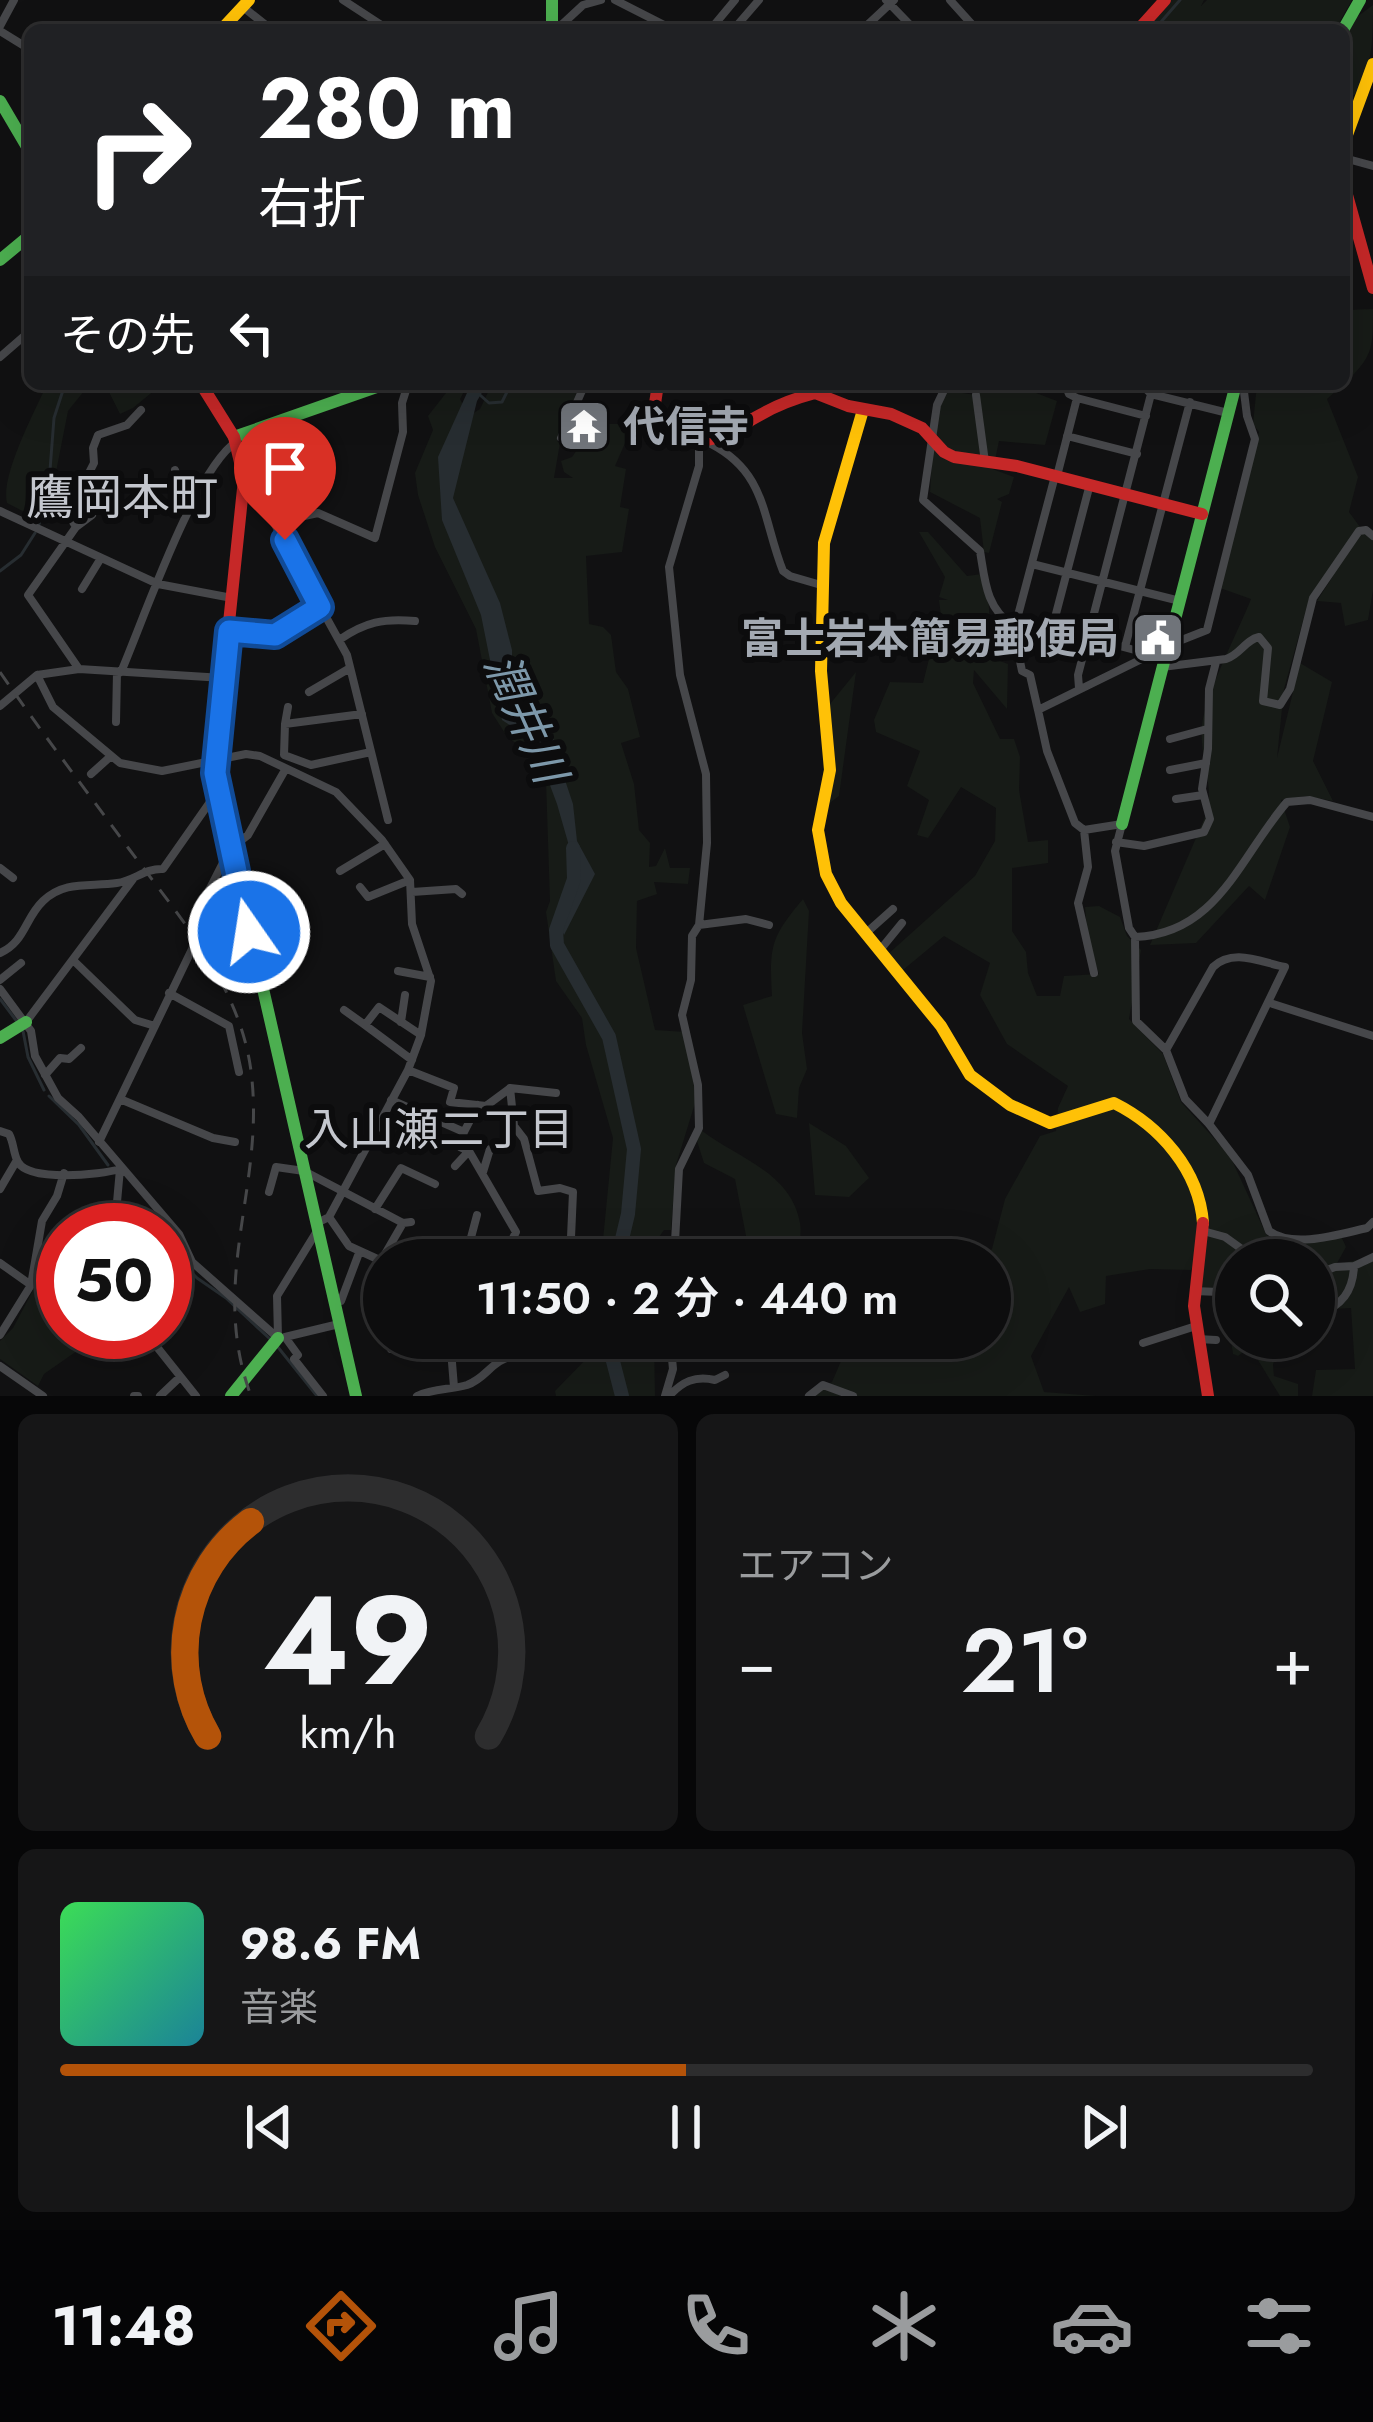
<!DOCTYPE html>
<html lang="ja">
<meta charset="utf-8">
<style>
body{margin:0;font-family:Jost,"Noto Sans JP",sans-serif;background:#161617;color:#f1f3f6;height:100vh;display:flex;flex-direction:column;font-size:45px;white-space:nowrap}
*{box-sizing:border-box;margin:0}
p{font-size:39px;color:#9a9c9e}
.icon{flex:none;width:66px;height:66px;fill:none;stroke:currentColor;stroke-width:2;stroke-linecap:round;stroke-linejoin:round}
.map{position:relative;height:1396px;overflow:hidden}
.panel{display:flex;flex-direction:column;gap:18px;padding:18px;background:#070708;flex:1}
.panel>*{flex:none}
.guide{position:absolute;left:24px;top:24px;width:1326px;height:366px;border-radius:18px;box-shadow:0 12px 48px #0002,0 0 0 3px #2d2d2e;background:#202124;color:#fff;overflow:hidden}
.controls{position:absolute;left:1215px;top:1239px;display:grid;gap:24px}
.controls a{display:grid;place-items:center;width:120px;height:120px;border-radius:50%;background:#0d0d0e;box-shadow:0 12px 48px #0002,0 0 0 3px #2d2d2e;font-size:60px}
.speed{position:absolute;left:36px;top:1203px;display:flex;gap:24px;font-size:60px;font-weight:700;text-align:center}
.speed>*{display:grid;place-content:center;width:156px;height:156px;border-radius:50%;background:#0d0d0e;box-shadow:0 12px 48px #0002,0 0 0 3px #2d2d2e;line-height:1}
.speed .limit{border:18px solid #d22;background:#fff;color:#111}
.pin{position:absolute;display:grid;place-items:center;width:102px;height:102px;color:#fff;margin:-123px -51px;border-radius:50% 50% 50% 0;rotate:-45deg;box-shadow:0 0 12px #0007}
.pin .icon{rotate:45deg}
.me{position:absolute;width:132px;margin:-66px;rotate:347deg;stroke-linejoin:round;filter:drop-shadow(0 0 9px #0008)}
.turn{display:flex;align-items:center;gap:42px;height:252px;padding:0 36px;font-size:54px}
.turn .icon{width:156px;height:156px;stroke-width:2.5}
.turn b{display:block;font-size:84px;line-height:102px}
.then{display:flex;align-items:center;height:114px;padding:0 36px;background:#0003;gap:24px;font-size:45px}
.big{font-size:90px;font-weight:600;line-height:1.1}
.panel .tile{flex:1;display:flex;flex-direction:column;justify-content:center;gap:18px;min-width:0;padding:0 42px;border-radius:18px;background:#161617}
.panel .dial{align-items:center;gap:0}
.dial svg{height:312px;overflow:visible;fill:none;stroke:#2d2d2e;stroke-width:7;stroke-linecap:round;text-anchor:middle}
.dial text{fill:#f1f3f6;stroke:none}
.song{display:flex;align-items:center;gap:36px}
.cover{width:144px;height:144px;border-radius:18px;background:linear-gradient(135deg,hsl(130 70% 55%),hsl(190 70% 35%))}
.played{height:12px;border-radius:6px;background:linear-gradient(90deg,#b45309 50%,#2d2d2e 50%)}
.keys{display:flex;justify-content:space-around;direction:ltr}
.heat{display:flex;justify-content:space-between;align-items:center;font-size:66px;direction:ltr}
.panel .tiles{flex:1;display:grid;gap:18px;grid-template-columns:1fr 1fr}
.tile:last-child{grid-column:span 2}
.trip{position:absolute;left:363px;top:1239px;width:648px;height:120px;border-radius:60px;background:#0d0d0e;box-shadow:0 12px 48px #0002,0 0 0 3px #2d2d2e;font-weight:600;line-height:120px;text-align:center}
.tab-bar{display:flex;height:192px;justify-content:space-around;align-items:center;background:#050506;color:#9a9c9e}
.tab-bar .icon{width:84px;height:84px}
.tab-bar .active{color:#b45309}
.tab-bar b{font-size:54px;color:#f1f3f6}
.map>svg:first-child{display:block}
</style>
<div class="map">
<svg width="1373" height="1396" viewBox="0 0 1373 1396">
<rect width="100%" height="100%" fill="#111112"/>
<path fill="#171b17" d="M1171,0H1204L1201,6L1207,0H1352L1335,30H1142Z
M1373,5C1373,38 1373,81 1347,102L1357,100L1344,143V36L1350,22Z
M1373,309C1373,350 1373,356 1344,384V310Z
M47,384H162L133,408L120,414L107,388L84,391L68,411L47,518H36L7,503C0,476 35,411 47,384Z
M453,384H468L460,399L469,416L480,409L492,384H580L557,441L560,443L554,478H573L564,472L561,461L572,457L595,424H623L629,434L615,466L626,469L620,507L629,509L622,552L586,556L589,624L603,627L611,635L616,672L628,689L640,737L621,743L634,784L639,830L650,843L649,867L656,866L665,848L670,868H690L688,884L654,882L657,894L637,901L636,948L655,1030L686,1032L696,1100L676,1165L671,1230H664L650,1250L652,1260H601L613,1138L586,1045L582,1018L556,981L546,912L550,901L545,751H529L508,738L492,713L476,629L435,547L418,495L415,473L433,430L428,416Z
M987,384H1035L1036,393L1057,401L1045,445L999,441L995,460L984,466L1014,477L1009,494L997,499L1002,502L989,553L984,552L980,518L930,492L933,443L939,407L948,391L976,395Z
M1257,384H1344L1327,399L1358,477L1349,512L1360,527L1373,530V590L1368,620L1345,626L1341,603L1317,601L1333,576L1309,599L1284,689L1277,758L1300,663L1332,682L1313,761L1333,801L1305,796L1281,800L1290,827L1265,900L1249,886L1196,943L1150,945L1208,810C1213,782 1199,755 1202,725C1206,692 1238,632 1251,599L1220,588L1259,432L1253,424Z
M919,532H928L967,576L982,574C994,601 986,628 992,658L1008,664L1007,709L974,670L973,683L1000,739H1014L1020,757L1019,790L1028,842L1048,840V863L1012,868V931L1026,952L1028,973L1037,996H1060L1064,976L1099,974L1088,944L1085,907L1099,906L1120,917L1127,936L1141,950L1129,1019L1163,1054L1181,1102L1230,1156L1266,1234L1302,1260H1236V1338H1285L1273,1364L1274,1376L1298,1384V1396H1280L1250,1347L1238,1356L1233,1354L1224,1296L1198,1290L1199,1257L1191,1270L1150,1269L1106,1276L1105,1304L1080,1312L1069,1287L1031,1356L1044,1392L1096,1396H807L832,1382L851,1338H990V1260H983L992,1249L1005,1199L1040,1136L1056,1131L1058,1108L1068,1086L1007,1044L980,995L990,963L944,936L903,970L887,955L975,876L995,841L996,808L961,787L928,838L917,835L929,800L907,786L920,751L876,732L874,720L890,682L923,683L930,655L946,656L939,600H948L939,597L945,577Z
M856,672L839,796L827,805L824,798L836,771L830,704Z
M803,899L809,911L802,1033L807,1069L799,1088L797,1118L776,1114L743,1005L772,996C769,946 771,937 803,899Z
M809,1123L846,1146L869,1178L849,1197L815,1195Z
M701,1130C737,1158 791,1172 800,1223C802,1235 798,1248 800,1260H765L764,1248L747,1241L735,1179L704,1163L697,1141Z
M1341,1236L1346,1247L1336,1265L1373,1256V1396H1312L1316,1370L1355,1369L1351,1308L1314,1310V1260H1305L1286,1242Z
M63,1260V1332H120L104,1357L87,1344L44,1374L38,1386L0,1359V1341L13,1328L38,1281Z
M593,1338H654L655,1396H556L555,1391L592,1353Z"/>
<path fill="#272d31" d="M471,384H487L477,401L453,498L500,603L512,650V708L552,741L573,804L577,841L595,874L564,935L555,916L578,877L557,804L533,740L502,720L481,615L442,520L438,457Z"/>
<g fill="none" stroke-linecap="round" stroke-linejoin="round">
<path stroke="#272d31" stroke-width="3" d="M1154,30L1180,0
M480,395L489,403L502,402L511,384
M39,524L48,496L54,418L65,384
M0,571L21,555L35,533
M0,999L18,1023
M23,1031L28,1057L44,1090
M49,1096L79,1125L108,1165
M155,1218L175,1238L181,1262L197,1278L226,1298L270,1339
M277,1346L317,1396"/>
<path stroke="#272d31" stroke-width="14" d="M505,680L540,726L551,751
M573,848L574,879L556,930L557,945L609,1037L634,1149L628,1214L617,1260
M607,1338L622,1396"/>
<path stroke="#46474a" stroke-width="8" d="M343,0L389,30
M615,0L674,30
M886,0L915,30
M950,0L977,30
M243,7L272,30
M0,26L14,0
M556,30L583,5L601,0
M710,30L735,0
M733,30L759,0
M862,30L894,0
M0,31L26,47
M1344,158L1373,166
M0,357L30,331
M1065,384L1069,394L1077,398L1146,416
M1141,384L1151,394L1228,413
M946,386L937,405L923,500L980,551C985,581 986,608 1013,626L1022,671L1030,675L1038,710
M976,395L985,462
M1067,436L1137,454
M561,438L585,384
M699,442V466L669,567L680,675L706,774L707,843L699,925
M711,444C767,473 762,518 783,571L790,576L821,585
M175,470L181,488L197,498
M1055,476L1017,619L1165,658
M1057,476L1077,398
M245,480L257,492L347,655L388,820
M0,511L158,584L232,598
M76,527L68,514L94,463L93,448L98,435L127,425L141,410
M286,539L295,518L318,513L375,538L403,432L402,403L408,384
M1032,564L1180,601
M82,589L101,558
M1052,629L1090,484
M229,631L276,635L320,607
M339,640C365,622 384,618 415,621
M1169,645L1207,630L1255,439L1247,416L1243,384
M1125,647L1190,402
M1152,654L1038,710L1047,751L1075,823L1084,830L1122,824L1115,851L1129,928L1135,937C1218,934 1240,856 1287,802L1310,800L1373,817
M1162,667L1226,659C1241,654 1245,640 1259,637L1268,648L1263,701L1280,705L1290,689L1313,598L1359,531L1366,530L1373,536
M79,669L28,595L76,527L92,515
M121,672C143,621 195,469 236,442
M37,675L53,707L120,763L162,771L246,754L260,756L336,792L382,840L410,880L412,924L431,981L421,1035L408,1070L329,1217L317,1223
M1079,688L1078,675L1151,394
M309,692L350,668
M0,706L37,675L79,669L223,678
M362,714L285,724L284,755L311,765L371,752
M116,722L117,672
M285,724L288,707
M1170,739L1207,729
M1170,770L1206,763
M91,774L111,756
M1176,799L1203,795
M1084,830L1088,867L1078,903L1094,973
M1116,842L1144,846L1204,832L1210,819L1202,789L1208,749L1209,689L1216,662
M0,868L13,878
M340,871L385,844
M360,887L368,897L410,880
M412,892L456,889L462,894
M865,934L893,909
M1135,937L1136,1021L1166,1050L1185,1099L1209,1124L1248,1175L1269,1231C1293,1249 1340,1234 1367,1228L1373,1222
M880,950L902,923
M0,953C25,942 25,918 43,901C65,880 90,887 117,883C134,881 145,868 163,869L217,792
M73,960L135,1020L155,1026
M398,971L430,977
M0,980L21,963
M0,989L31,1031L35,1056L58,1098L79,1117L179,1234L192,1262L278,1338
M169,993L229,1026L239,1072
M1270,1003L1373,1036
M344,1010L365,1025L379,1007L421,1035
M26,1022L133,879
M401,1022L405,995
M365,1025L412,1060
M1166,1050L1213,967C1233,948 1260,962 1285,967L1209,1124
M408,1070L454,1088L450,1102L486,1106L509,1089
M45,1075L60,1058L69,1059L81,1048
M556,1093L510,1088L514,1126L524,1139L538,1191L560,1188L573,1192L570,1260
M120,1099L213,1138L235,1142
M391,1100L464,1132L460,1147L469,1151L516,1232L502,1260
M0,1131L9,1134C14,1143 13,1153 18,1162C29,1182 100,1175 120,1169L116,1213L132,1230
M464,1132L478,1105
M99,1142L194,945L206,896L230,849L248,835L285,770
M455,1166L469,1151
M483,1172L490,1149
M0,1189L17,1160
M269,1192L276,1167L304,1171L403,1223L411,1222
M375,1209L401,1168L435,1184
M329,1217L349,1246L384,1262
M91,1230L116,1213
M1203,1231L1225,1237L1257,1260
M465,1260L477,1215
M674,1260L679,1169L699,1128L698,1085L682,1015L691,980L692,936L699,925L746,919L769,925
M381,1261L403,1223
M0,1263L31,1285L42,1221L57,1196L64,1173
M1314,1275L1335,1267L1354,1266
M1194,1291L1219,1292
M334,1301H341L359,1253
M1314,1323L1318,1314C1342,1306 1353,1291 1354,1266L1373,1257
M145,1332L196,1396
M0,1335L31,1285L63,1255
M278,1337L277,1296L317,1231
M285,1337L298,1355L294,1359L323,1396
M285,1337L339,1324
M389,1338L391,1349
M450,1338L454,1387
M1198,1339L1216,1340
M1143,1343L1196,1326
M0,1366L43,1396
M134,1396H138
M160,1396L180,1377
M417,1396C434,1388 450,1390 467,1385C489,1377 489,1360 519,1354
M665,1396L673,1369L670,1338
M669,1396C682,1382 695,1375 715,1380L725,1375
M809,1396L823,1385L853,1396"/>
<path stroke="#4caf50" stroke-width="12" d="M552,0V30
M1343,30L1360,0
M0,101L30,152
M0,260L30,235
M234,437L385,384
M1122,824L1236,384
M227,831L356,1396
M0,1038L26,1022
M231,1396L278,1338"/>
<path stroke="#ffc107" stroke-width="12" d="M221,30L249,0
M1344,143L1373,64
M863,410L824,543L821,671L830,770L818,830L826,874L841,903L941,1026L970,1075L1010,1105L1050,1123L1114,1103C1160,1126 1199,1170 1203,1223"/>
<path stroke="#c62828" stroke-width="12" d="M1138,30L1165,0
M1344,184L1373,288
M201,384L234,437L244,479L220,709L218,791L227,831
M658,384L654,410L660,429C706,451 719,438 760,415C777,405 796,398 815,393L848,406L891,414L922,428L944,452L954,457L1017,466L1202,514
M1203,1223L1194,1306L1208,1396"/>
<path stroke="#464749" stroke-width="3" stroke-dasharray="15 12" stroke-linecap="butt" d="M0,672C41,732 86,790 129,849C181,919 244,990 252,1080C263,1191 209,1282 251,1396"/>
</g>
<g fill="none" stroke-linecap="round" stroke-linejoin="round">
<g stroke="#114b97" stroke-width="30">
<path id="route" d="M249,932L215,773L229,631L275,635L320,607L285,540"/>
</g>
<use href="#route" stroke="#1a73e8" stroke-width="21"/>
</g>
<defs>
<g id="temple-square" transform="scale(2.7)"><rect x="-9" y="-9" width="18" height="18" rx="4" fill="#70747a" stroke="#0c0c0d"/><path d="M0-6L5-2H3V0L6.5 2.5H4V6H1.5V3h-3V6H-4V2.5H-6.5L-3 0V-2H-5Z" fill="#fff"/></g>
<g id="civic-square" transform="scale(2.7)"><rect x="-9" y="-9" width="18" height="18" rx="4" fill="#70747a" stroke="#0c0c0d"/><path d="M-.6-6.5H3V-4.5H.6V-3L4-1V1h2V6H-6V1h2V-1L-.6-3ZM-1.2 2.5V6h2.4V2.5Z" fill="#fff"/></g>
</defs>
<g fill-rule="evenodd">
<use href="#temple-square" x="584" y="426"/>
<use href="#civic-square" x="1158" y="638"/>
</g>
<g text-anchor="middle" stroke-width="12" stroke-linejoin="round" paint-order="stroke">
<g font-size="42" font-weight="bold" fill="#a3a9b2" stroke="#0c0c0d" text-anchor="start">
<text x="623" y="441">代信寺</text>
<text x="1119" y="653" text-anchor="end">富士岩本簡易郵便局</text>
</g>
<g font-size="45" font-style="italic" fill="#7d98aa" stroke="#0c0c0d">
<text transform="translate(526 718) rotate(66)" y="16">潤井川</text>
</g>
<g font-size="45" fill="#c4c7ce" stroke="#0c0c0d">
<text x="439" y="1145">入山瀬二丁目</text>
</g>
<g font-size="48" fill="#c4c7ce" stroke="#0c0c0d">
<text x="122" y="514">鷹岡本町</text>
</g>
</g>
</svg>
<div class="controls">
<a><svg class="icon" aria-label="search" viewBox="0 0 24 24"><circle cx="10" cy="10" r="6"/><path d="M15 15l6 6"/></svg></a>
</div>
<div class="speed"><div class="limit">50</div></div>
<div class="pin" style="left:285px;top:540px;background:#d93025"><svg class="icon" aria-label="arrive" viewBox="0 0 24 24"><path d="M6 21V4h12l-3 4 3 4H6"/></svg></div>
<svg class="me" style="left:249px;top:932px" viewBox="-20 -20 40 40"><circle r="17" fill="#1a73e8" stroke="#fff" stroke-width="3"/><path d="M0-11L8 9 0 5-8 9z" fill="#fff"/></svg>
<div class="trip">11:50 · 2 分 · 440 m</div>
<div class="guide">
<div class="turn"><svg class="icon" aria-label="right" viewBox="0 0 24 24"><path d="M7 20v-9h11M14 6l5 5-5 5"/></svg><div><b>280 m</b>右折</div></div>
<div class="then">その先<svg class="icon" aria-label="left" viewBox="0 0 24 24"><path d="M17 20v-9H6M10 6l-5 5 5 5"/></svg></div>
</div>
</div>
<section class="panel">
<div class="tiles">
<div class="tile dial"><svg viewBox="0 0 100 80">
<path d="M14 69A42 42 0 1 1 86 69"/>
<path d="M14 69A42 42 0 0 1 25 14" stroke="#b45309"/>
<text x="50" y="56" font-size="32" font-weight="700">49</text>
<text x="50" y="72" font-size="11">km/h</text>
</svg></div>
<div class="tile"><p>エアコン</p>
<div class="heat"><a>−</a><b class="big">21°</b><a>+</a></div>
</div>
<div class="tile">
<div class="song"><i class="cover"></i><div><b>98.6 FM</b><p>音楽</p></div></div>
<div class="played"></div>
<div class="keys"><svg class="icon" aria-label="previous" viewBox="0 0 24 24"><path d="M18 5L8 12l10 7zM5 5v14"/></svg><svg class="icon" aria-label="pause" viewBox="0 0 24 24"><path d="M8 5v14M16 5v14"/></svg><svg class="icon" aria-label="next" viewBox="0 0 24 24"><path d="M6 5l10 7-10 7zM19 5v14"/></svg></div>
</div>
</div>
</section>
<nav class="tab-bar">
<b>11:48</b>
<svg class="icon active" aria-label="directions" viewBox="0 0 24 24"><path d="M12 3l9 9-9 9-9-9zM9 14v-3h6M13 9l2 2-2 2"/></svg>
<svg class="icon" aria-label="music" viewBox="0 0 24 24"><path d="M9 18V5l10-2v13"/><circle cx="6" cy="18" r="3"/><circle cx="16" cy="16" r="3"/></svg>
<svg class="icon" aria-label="phone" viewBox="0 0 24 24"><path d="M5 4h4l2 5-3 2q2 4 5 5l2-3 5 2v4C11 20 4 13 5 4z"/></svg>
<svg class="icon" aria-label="climate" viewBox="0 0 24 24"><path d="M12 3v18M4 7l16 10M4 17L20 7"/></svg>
<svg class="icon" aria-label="car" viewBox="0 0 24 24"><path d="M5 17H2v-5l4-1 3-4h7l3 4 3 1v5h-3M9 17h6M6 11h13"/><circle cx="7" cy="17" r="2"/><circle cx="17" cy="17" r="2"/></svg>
<svg class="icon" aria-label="filters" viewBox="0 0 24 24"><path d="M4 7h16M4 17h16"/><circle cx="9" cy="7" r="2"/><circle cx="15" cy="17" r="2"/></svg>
</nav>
